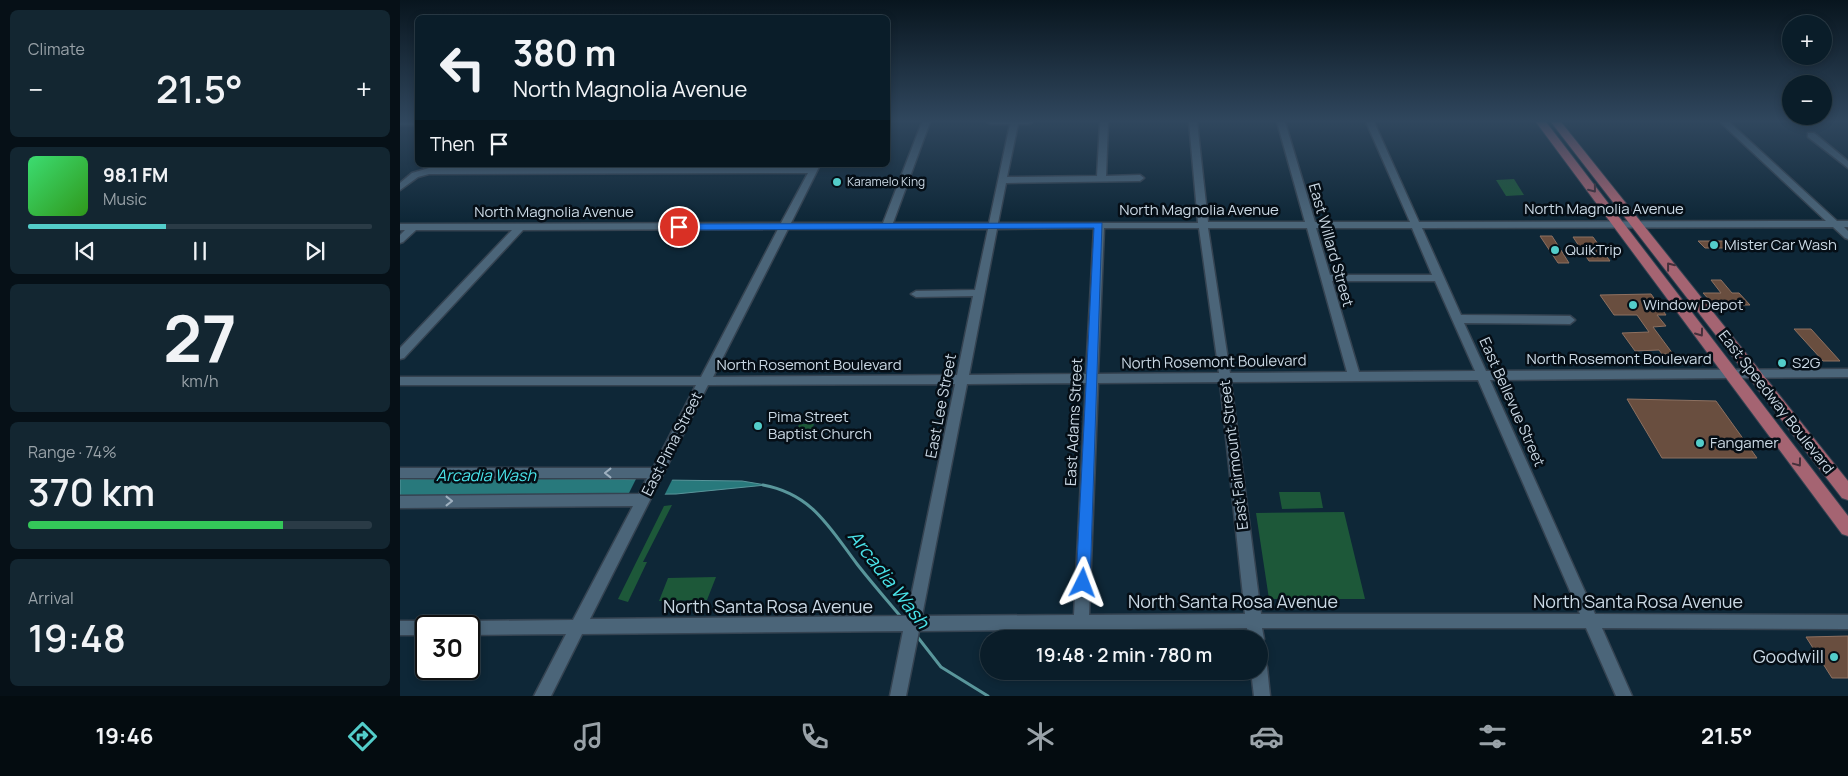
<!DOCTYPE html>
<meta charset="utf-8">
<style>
body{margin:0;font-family:Manrope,sans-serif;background:#132631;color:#f1f3f6;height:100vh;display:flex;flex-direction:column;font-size:19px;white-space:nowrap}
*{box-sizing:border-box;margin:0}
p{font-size:16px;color:#99a2a8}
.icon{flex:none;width:28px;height:28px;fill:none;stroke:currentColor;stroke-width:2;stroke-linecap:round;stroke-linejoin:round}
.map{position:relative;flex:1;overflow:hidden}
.panel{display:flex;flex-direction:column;gap:10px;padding:10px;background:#061017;width:400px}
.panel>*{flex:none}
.top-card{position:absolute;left:15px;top:15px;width:475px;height:152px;border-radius:8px;box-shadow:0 2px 8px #0003,0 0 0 1px #2a3b46;background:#0a1d29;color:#f1f3f6;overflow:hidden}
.fabs{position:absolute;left:1382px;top:15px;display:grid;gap:10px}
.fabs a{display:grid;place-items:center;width:50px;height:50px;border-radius:50%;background:#0a1d29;box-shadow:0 2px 8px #0003,0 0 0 1px #2a3b46;font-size:25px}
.speed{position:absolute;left:15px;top:615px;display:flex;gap:10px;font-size:25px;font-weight:700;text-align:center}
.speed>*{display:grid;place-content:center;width:65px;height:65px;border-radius:50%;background:#0a1d29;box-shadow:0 2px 8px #0003,0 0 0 1px #2a3b46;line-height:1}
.speed .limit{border:2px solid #111;border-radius:8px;background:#fff;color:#111}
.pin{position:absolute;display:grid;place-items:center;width:42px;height:42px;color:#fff;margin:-21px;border:2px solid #fff;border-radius:50%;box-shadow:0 1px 5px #0007}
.me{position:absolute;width:55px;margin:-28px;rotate:3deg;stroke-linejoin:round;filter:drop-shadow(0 0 4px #0008)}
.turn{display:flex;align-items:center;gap:18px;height:105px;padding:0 15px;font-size:22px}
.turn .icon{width:65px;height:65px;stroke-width:2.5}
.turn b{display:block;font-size:35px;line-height:42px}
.then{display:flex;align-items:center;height:48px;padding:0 15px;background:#0003;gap:10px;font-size:19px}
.big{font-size:38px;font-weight:600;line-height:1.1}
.panel .card{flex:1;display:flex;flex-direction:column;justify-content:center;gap:8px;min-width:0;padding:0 18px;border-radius:8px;background:#132631}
.panel .dial{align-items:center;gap:0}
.dial b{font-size:65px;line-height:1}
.song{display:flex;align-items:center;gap:15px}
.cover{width:60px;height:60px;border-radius:8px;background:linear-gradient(135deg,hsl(140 70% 55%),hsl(110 70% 35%))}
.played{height:5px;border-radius:2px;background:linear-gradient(90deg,#53cdca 40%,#2a3b46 40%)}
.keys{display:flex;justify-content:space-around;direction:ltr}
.heat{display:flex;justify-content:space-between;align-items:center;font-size:28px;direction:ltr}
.charge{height:8px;border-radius:4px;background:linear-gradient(90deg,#34c759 74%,#2a3b46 0)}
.trip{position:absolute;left:580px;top:630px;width:288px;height:50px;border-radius:25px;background:#0a1d29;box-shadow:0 2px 8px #0003,0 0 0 1px #2a3b46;font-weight:600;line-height:50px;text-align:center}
.tabs{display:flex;height:80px;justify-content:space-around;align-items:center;background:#040c10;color:#99a2a8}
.tabs .icon{width:35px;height:35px}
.tabs .active{color:#53cdca}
.tabs b{font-size:22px;color:#f1f3f6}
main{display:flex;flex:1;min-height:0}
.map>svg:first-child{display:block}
</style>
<main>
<section class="panel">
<div class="card"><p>Climate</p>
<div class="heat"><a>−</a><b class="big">21.5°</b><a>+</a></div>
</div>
<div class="card">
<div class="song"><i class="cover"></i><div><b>98.1 FM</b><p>Music</p></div></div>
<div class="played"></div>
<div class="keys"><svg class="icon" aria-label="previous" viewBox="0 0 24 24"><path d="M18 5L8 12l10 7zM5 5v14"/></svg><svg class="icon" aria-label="pause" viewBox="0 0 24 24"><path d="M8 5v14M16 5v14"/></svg><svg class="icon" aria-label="next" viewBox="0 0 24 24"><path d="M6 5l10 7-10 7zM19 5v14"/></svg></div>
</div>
<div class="card dial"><b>27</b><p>km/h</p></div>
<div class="card"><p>Range · 74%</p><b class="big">370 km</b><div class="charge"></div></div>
<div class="card"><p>Arrival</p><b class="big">19:48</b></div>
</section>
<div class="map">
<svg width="1448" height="696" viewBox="0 0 1448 696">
<rect width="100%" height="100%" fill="#0e2737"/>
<path fill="#1d5839" d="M1114,179L1124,195L1106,196L1096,180Z
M399,424H414L410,438L394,439Z
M879,492H920L923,508L882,509Z
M272,505L243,562H247L228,602L218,599L264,506Z
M944,512L965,599H869L856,513Z
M316,577L307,600L259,601L268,578Z"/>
<path fill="#28797c" stroke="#59969b" d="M105,478L342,481L366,485L276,494L0,497V479Z"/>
<path fill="#0e2737" d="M237,477L273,478L264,496L227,497Z"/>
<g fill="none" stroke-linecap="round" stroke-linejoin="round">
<path stroke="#59969b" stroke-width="3" d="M363,485C412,494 429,527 457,564C471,582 486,599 501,617
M516,635L541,667L588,696"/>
</g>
<path fill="#694e3f" stroke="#8d7060" d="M1140,236H1152L1169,263H1158Z
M1173,237H1193L1210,261H1189Z
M1298,241H1329L1336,248H1305Z
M1311,280H1321L1332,293H1339L1350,305H1314L1303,293H1321Z
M1251,294L1266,315H1257L1266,326L1253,327L1273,354H1262L1259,350L1235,351L1222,333L1249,332L1237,315H1214L1200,295Z
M1394,329H1411L1440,361H1423Z
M1227,399L1316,401L1357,458H1262Z
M1448,636V678H1432L1406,637Z"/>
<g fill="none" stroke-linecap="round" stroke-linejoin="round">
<g stroke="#354351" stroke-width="3">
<path id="minor" d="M0,122H18V125H0Z
M522,122H530L493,223H589L610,124H591L587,122H633L629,124H618L607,177L697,176L700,122H708L706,176L740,175L744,178L740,181L606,183L598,223H798L789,122H797L808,222H905L877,122H885L915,222H1010L966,122H974L1019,222L1426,221L1320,122H1329L1437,221H1448V227H1444L1448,231V239L1445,238L1433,227L1022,228L1061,315L1170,316L1175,320L1170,324L1064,323L1086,371L1448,369V377L1090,380L1195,614L1448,615V629L1202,628L1232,696H1216L1186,628H862L864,639L861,644L859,645V639H848L847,628L519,631L506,696H490L503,631L182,634L151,696H134L166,634L69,635V626H62L64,623L69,621L173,620L233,506L0,508V496L239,494L247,478H0V468H253L296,385H0V377H301L378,229L123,230L4,358L0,359V348L112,230H16L3,242L0,243V235L5,230H0V224L381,223L408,173L29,174L18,177L0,190V183L12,173L29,168L410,167L412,165H420L391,223H483ZM694,228L686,374L569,375L597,229ZM704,228H799L819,373L698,374ZM808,228H907L947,372L830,373ZM916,228H1012L1032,275H930ZM388,229H588L575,290L516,291L511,294L516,297L573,296L557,375L313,377ZM932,281H1035L1075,371L959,372ZM1078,380L1180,614H861L831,382ZM820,382L845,614L689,615L698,383ZM686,383L674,615L522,616L567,384ZM555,384L507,616L190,619L308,385Z
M1408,133H1414L1448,161V168L1408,137Z
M0,621H26L31,623L33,626H26V635H0Z
M859,659L865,661L867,667L870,696H854L851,671H859Z"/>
</g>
<g stroke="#354351" stroke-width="2">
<path id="major" d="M1136,122H1146L1448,516V536L1442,534Z
M1151,122H1161L1448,481V500L1442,498Z"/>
</g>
<use href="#minor" fill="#4b6579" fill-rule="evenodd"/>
<use href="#major" fill="#a56472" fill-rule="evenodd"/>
</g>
<defs><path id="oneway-chevron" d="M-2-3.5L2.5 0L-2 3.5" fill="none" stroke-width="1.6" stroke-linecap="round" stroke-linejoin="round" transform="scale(1.25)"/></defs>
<g stroke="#45303b">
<use href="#oneway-chevron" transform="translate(1193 189) rotate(52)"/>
<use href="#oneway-chevron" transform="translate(1270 266) rotate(-128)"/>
<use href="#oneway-chevron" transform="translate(1300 333) rotate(54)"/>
<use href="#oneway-chevron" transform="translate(1398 463) rotate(53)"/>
</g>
<g stroke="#9eb0bf">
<use href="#oneway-chevron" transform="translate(208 473) rotate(180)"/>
<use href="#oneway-chevron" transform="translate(49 501)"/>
</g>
<linearGradient id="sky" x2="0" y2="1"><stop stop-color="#08151e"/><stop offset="0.55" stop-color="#30475e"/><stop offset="1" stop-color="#30475e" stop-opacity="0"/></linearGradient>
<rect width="1448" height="220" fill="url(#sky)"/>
<path fill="#1a73e8" stroke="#114b97" d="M702,223L690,583L688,588L683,590L678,588L676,583L694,228L279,230L274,227L279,224Z"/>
<g fill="#53cdca" stroke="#050e16" stroke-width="2">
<circle cx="437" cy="182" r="5"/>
<circle cx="1314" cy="245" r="5"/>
<circle cx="1155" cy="250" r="5"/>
<circle cx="1233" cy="305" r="5"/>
<circle cx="1382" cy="363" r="5"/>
<circle cx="358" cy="426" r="5"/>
<circle cx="1300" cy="443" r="5"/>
<circle cx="1434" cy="657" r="5"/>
</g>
<g text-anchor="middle" stroke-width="5" stroke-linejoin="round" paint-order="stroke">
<g font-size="12" fill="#cad8e4" stroke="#050e16" text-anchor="start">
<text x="447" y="186">Karamelo King</text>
</g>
<g font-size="15" fill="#cad8e4" stroke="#050e16">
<text x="1204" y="214">North Magnolia Avenue</text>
<text x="799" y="215">North Magnolia Avenue</text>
<text x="154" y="217">North Magnolia Avenue</text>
<text transform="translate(931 245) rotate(74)" y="5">East Willard Street</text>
<text x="1219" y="364">North Rosemont Boulevard</text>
<text transform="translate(814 362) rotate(-1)" y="5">North Rosemont Boulevard</text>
<text x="409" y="370">North Rosemont Boulevard</text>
<text transform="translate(1112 402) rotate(66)" y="5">East Bellevue Street</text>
<text transform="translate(1376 402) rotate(52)" y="5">East Speedway Boulevard</text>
<text transform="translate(541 406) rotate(-79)" y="5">East Lee Street</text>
<text transform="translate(674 422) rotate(-87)" y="5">East Adams Street</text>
<text transform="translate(272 444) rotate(-63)" y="5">East Pima Street</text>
<text transform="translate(834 455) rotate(-97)" y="5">East Fairmount Street</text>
</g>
<g font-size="15" fill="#cad8e4" stroke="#050e16" text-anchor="start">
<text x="1324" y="250">Mister Car Wash</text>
<text x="1165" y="255">QuikTrip</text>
<text x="1243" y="310">Window Depot</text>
<text x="1392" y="368">S2G</text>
<text x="368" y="422">Pima Street<tspan x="368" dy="17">Baptist Church</tspan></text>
<text x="1310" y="448">Fangamer</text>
</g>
<g font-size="16" font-style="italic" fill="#49e3e9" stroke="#050e16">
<text x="86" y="481">Arcadia Wash</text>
</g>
<g font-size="18" fill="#cad8e4" stroke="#050e16">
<text x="833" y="608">North Santa Rosa Avenue</text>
<text x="1238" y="608">North Santa Rosa Avenue</text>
<text x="368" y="613">North Santa Rosa Avenue</text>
</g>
<g font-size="18" fill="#cad8e4" stroke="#050e16" text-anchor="end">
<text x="1424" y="663">Goodwill</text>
</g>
<g font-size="19" font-style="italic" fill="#49e3e9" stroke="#050e16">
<text transform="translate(489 579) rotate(52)" y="7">Arcadia Wash</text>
</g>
</g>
</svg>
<div class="fabs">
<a>+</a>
<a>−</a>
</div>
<div class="speed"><div class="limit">30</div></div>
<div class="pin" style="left:279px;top:227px;background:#d93025"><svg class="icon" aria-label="arrive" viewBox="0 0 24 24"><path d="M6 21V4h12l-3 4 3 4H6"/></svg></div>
<svg class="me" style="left:683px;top:583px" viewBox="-20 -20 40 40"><path d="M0-17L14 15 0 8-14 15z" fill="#1a73e8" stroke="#fff" stroke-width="4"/></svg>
<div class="trip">19:48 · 2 min · 780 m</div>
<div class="top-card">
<div class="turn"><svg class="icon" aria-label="left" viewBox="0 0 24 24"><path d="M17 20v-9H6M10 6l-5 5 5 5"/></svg><div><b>380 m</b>North Magnolia Avenue</div></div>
<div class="then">Then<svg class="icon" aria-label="arrive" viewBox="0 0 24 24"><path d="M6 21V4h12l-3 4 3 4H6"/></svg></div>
</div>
</div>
</main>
<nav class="tabs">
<b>19:46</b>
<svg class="icon active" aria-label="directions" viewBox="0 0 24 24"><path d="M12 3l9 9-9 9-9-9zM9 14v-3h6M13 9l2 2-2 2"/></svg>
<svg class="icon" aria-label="music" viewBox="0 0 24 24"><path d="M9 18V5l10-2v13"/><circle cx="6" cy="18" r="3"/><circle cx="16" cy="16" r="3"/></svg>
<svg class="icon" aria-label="phone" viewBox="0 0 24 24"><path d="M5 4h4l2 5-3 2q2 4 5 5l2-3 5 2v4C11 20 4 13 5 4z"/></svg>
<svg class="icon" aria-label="climate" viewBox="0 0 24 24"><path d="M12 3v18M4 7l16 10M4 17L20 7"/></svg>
<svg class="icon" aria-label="car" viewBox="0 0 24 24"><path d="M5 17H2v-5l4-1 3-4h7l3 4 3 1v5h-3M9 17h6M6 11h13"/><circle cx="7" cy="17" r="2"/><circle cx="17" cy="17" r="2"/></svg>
<svg class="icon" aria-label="filters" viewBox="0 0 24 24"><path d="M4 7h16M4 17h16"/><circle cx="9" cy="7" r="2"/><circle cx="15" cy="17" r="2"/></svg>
<b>21.5°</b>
</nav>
